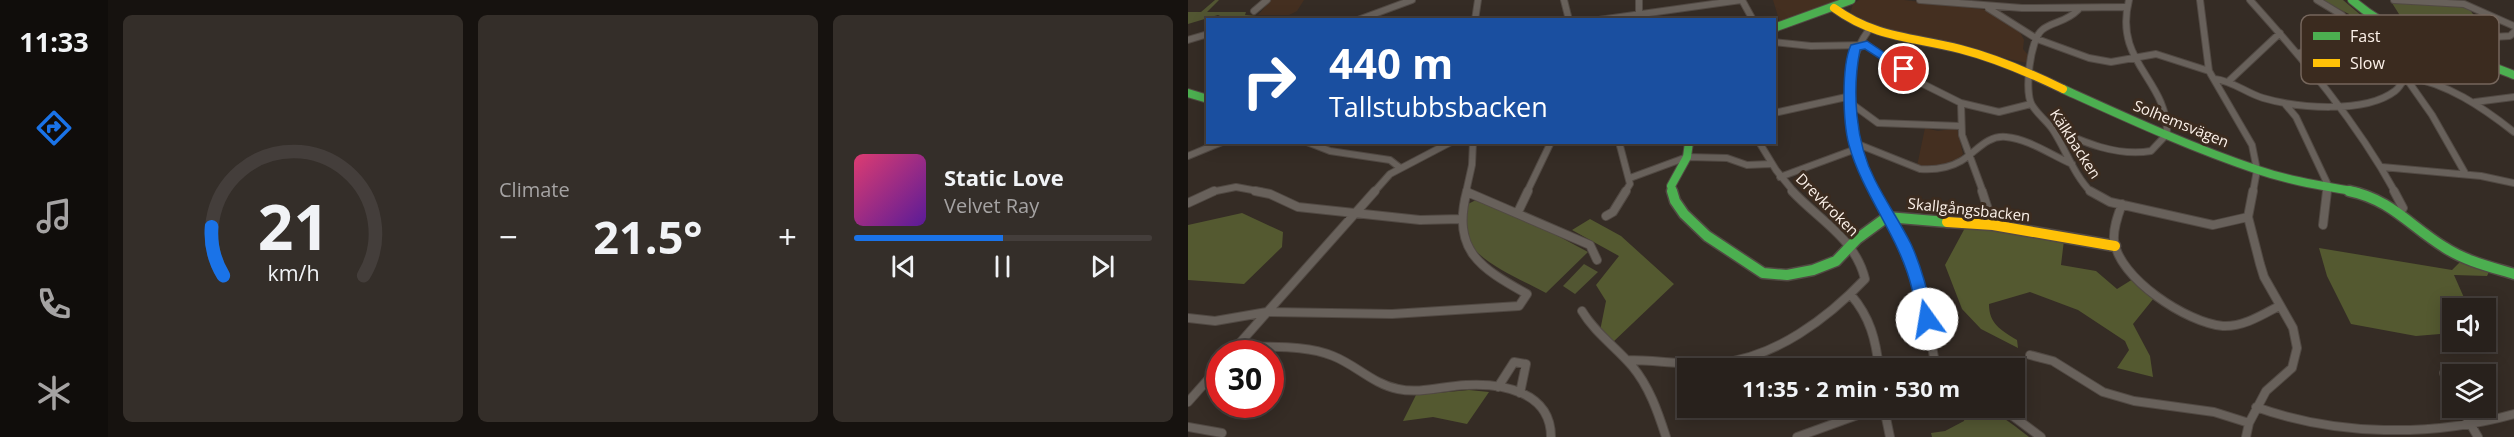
<!DOCTYPE html>
<meta charset="utf-8">
<style>
body{margin:0;font-family:"Open Sans",sans-serif;background:#342e29;color:#f1f3f6;height:100vh;display:flex;flex-direction:column;font-size:22px;white-space:nowrap}
*{box-sizing:border-box;margin:0}
p{font-size:20px;color:#a5a3a3}
.icon{flex:none;width:33px;height:33px;fill:none;stroke:currentColor;stroke-width:2;stroke-linecap:round;stroke-linejoin:round}
.map{position:relative;flex:1;overflow:hidden}
.sheet{display:flex;flex-direction:column;gap:15px;padding:15px;background:#16120f;width:1080px}
.sheet>*{flex:none}
.top-card{position:absolute;left:18px;top:18px;width:570px;height:126px;border-radius:0px;box-shadow:0 3px 15px #0003,0 0 0 2px #443e3b;background:#1a4fa0;color:#fff;overflow:hidden}
.buttons{position:absolute;left:1254px;top:298px;display:grid;gap:12px}
.buttons a{display:grid;place-items:center;width:54px;height:54px;border-radius:0px;background:#28211c;box-shadow:0 3px 15px #0003,0 0 0 2px #443e3b;font-size:30px}
.speed{position:absolute;left:18px;top:340px;display:flex;gap:12px;font-size:30px;font-weight:700;text-align:center}
.speed>*{display:grid;place-content:center;width:78px;height:78px;border-radius:50%;background:#28211c;box-shadow:0 3px 15px #0003,0 0 0 2px #443e3b;line-height:1}
.speed .limit{border:9px solid #d22;background:#fff;color:#111}
.pin{position:absolute;display:grid;place-items:center;width:51px;height:51px;color:#fff;margin:-26px;border:3px solid #fff;border-radius:50%;box-shadow:0 2px 6px #0007}
.me{position:absolute;width:66px;margin:-33px;rotate:347deg;stroke-linejoin:round;filter:drop-shadow(0 0 4px #0008)}
.turn{display:flex;align-items:center;gap:21px;height:126px;padding:0 24px;font-size:27px}
.turn .icon{width:78px;height:78px;stroke-width:2.5}
.turn b{display:block;font-size:42px;line-height:51px}
.big{font-size:45px;font-weight:700;line-height:1.1}
.sheet .widget{flex:1;display:flex;flex-direction:column;justify-content:center;gap:9px;min-width:0;padding:0 21px;border-radius:9px;background:#342e29}
.sheet .dial{align-items:center;gap:0}
.dial svg{height:156px;overflow:visible;fill:none;stroke:#443e3b;stroke-width:7;stroke-linecap:round;text-anchor:middle}
.dial text{fill:#f1f3f6;stroke:none}
.song{display:flex;align-items:center;gap:18px}
.cover{width:72px;height:72px;border-radius:9px;background:linear-gradient(135deg,hsl(340 70% 55%),hsl(270 70% 35%))}
.played{height:6px;border-radius:3px;background:linear-gradient(90deg,#1a73e8 50%,#443e3b 50%)}
.keys{display:flex;justify-content:space-around;direction:ltr}
.heat{display:flex;justify-content:space-between;align-items:center;font-size:33px;direction:ltr}
.sheet .tiles{flex:1;display:grid;gap:15px;grid-template-columns:repeat(3,1fr)}
.trip{position:absolute;left:489px;top:358px;width:348px;height:60px;border-radius:0px;background:#28211c;box-shadow:0 3px 15px #0003,0 0 0 2px #443e3b;font-weight:700;line-height:60px;text-align:center}
main{display:flex;flex:1;min-height:0}
.tabs{display:flex;flex-direction:column;width:108px;justify-content:space-around;align-items:center;background:#100d0b;color:#a5a3a3}
.tabs .icon{width:42px;height:42px}
.tabs .current{color:#1a73e8}
.tabs b{font-size:27px;color:#f1f3f6}
.map>svg:first-child{display:block}
</style>
<main>
<nav class="tabs">
<b>11:33</b>
<svg class="icon current" aria-label="directions" viewBox="0 0 24 24"><path d="M12 3l9 9-9 9-9-9zM9 14v-3h6M13 9l2 2-2 2"/></svg>
<svg class="icon" aria-label="music" viewBox="0 0 24 24"><path d="M9 18V5l10-2v13"/><circle cx="6" cy="18" r="3"/><circle cx="16" cy="16" r="3"/></svg>
<svg class="icon" aria-label="phone" viewBox="0 0 24 24"><path d="M5 4h4l2 5-3 2q2 4 5 5l2-3 5 2v4C11 20 4 13 5 4z"/></svg>
<svg class="icon" aria-label="climate" viewBox="0 0 24 24"><path d="M12 3v18M4 7l16 10M4 17L20 7"/></svg>
</nav>
<section class="sheet">
<div class="tiles">
<div class="widget dial"><svg viewBox="0 0 100 80">
<path d="M14 69A42 42 0 1 1 86 69"/>
<path d="M14 69A42 42 0 0 1 8 44" stroke="#1a73e8"/>
<text x="50" y="56" font-size="32" font-weight="700">21</text>
<text x="50" y="72" font-size="11">km/h</text>
</svg></div>
<div class="widget"><p>Climate</p>
<div class="heat"><a>−</a><b class="big">21.5°</b><a>+</a></div>
</div>
<div class="widget">
<div class="song"><i class="cover"></i><div><b>Static Love</b><p>Velvet Ray</p></div></div>
<div class="played"></div>
<div class="keys"><svg class="icon" aria-label="previous" viewBox="0 0 24 24"><path d="M18 5L8 12l10 7zM5 5v14"/></svg><svg class="icon" aria-label="pause" viewBox="0 0 24 24"><path d="M8 5v14M16 5v14"/></svg><svg class="icon" aria-label="next" viewBox="0 0 24 24"><path d="M6 5l10 7-10 7zM19 5v14"/></svg></div>
</div>
</div>
</section>
<div class="map">
<svg width="1326" height="437" viewBox="0 0 1326 437">
<rect width="100%" height="100%" fill="#352c25"/>
<path fill="#442f20" d="M83,0H116L109,11L101,15H70Z
M585,0H656L592,23Z
M671,0H716L800,10L832,32L836,40L835,49L840,55L839,63L683,29L669,22L662,13L665,4Z
M737,128L750,131L769,128L775,154L771,159L740,169L729,166Z"/>
<path fill="#525632" d="M27,0H31L19,12H58L57,15L69,16L72,19H38L30,15L0,24V12H13Z
M1132,0H1155L1188,28L1183,31L1160,19L1161,14Z
M1204,3L1279,6L1299,33L1221,30Z
M288,200L329,214L400,252L358,293C335,280 282,260 277,232C276,224 279,213 280,204Z
M396,264L410,272L387,294L375,286Z
M779,408C805,408 821,421 841,437H744L743,433L757,431L776,421Z"/>
<path fill="#545930" d="M54,213L95,232L94,247L56,284L0,280V225Z
M402,219L433,236L486,284L424,343L412,331L418,301L408,285L431,256L384,230Z
M778,226L876,240L873,265L908,271L929,289L945,279L966,298L945,324L962,356L965,377L929,368L941,350L937,341L890,310L842,292L801,304C801,324 813,330 829,340L830,348L793,329L774,309L757,265Z
M1131,248L1264,270L1273,261L1301,272L1299,276L1266,275L1281,309H1264V333L1228,336L1163,324L1139,276Z
M281,390L301,392L279,424L245,417L215,421L228,395Z"/>
<g fill="none" stroke-linecap="round" stroke-linejoin="round">
<g stroke="#514943" stroke-width="8">
<path id="street-far1" d="M376,0L381,20
M451,0V20
M554,0L565,20
M732,0L834,8L937,7
M1012,0L1021,71L1064,145L1069,170L1065,192
M1062,0C1116,60 1168,121 1207,192
M1129,0L1154,15
M1206,0L1276,4L1326,26
M800,8L849,39L901,58L923,62L968,54L1021,71
M890,10C877,23 865,21 854,30C842,40 836,92 844,105C849,114 859,121 865,130C878,150 886,175 903,192
M66,11L79,0
M170,20L224,0
M287,20L290,0
M411,20L553,0
M680,31C648,75 662,148 687,192
M1187,34L1244,115L1277,173
M0,40L20,34
M586,42L623,46L679,45L735,84L773,103L811,112L843,104
M1193,42L1222,49
M1273,47L1270,39L1322,36L1326,32
M1111,53L1162,44L1199,28
M1027,79C1045,81 1058,93 1075,98C1109,108 1177,114 1207,91C1212,87 1215,81 1218,76C1260,84 1293,106 1326,132
M1042,80L1092,33
M1287,102L1326,97
M773,103L774,135L795,192
M664,104L690,123L772,126
M1097,104L1108,117L1140,185L1139,192
M586,113L663,96
M864,128C895,142 929,157 963,151L979,134C980,79 925,63 941,0
M119,142L142,151L202,160L211,167
M431,142L442,184L437,192
M571,142L588,170L606,192
M667,143L732,169C746,170 761,168 773,161C788,152 799,135 818,137C841,139 863,155 884,164
M0,156L34,142
M1194,167L1293,176L1326,183
M592,177L668,149
M442,178L499,157L539,158L559,165L582,164
M23,192L48,187L75,192
M186,192L202,174L263,142
M278,192L284,165L285,142
M339,192L363,142"/>
</g>
<g stroke="#514943" stroke-width="10">
<path id="street" d="M67,191L82,194L110,207L232,220L273,219
M686,191C719,248 738,304 748,369
M794,191L805,225
M902,191L922,202L1025,225L1060,217
M1206,191L1215,208L1212,213
M279,192L402,245L409,260
M0,203L26,191
M934,204C930,215 925,228 926,240C930,278 999,323 1035,326C1055,327 1074,315 1091,306
M330,212L340,191
M418,216L425,212L438,191
M1135,225L1139,191
M663,295C682,317 688,340 691,369
M394,311C407,333 428,347 444,366C461,386 470,412 478,437
M0,318L27,321L79,312L204,314L331,306L339,294C292,268 263,250 279,191
M50,346C81,348 116,344 145,356C168,365 185,384 210,389C232,394 255,386 278,385C315,383 363,392 363,437
M42,354L187,191
M842,355L865,361L915,392L946,401L1026,412L1061,423
M439,360C470,360 501,366 531,363C587,358 640,318 677,279C667,238 631,220 604,191
M1256,373L1264,392
M310,387L326,362L338,364L332,393
M0,402L32,366
M1068,407C1149,436 1243,437 1326,414
M696,408L702,437
M814,408L853,437
M1273,408L1290,437
M0,427L34,433
M609,437L689,408
M1058,437L1061,423L1078,391L1104,368L1109,348L1105,328L1076,277L1072,264L1060,217L1065,191"/>
</g>
<g stroke="#514943" stroke-width="10">
<path id="fast-far1" d="M1164,0C1211,41 1270,52 1326,75
M586,28L663,0
M875,89C939,118 1004,148 1070,170C1102,181 1136,186 1169,192
M0,93L20,99
M485,192L483,186L499,157L501,142"/>
</g>
<g stroke="#514943" stroke-width="13">
<path id="fast" d="M484,191L487,201L496,214L519,236L575,273L599,275L625,270L648,261L669,239L699,217L759,222
M1161,191C1202,199 1222,226 1256,247C1277,261 1303,267 1326,274"/>
</g>
<g stroke="#514943" stroke-width="10">
<path id="slow-far1" d="M646,8C687,38 725,37 772,49C807,58 842,73 875,89"/>
</g>
<g stroke="#514943" stroke-width="13">
<path id="slow" d="M759,222L805,225L927,246"/>
</g>
<use href="#street-far1" stroke="#68615b" stroke-width="6"/>
<use href="#street" stroke="#68615b" stroke-width="8"/>
<use href="#fast-far1" stroke="#4caf50" stroke-width="8"/>
<use href="#fast" stroke="#4caf50" stroke-width="10"/>
<use href="#slow-far1" stroke="#ffc107" stroke-width="8"/>
<use href="#slow" stroke="#ffc107" stroke-width="10"/>
</g>
<path fill="#1a73e8" stroke="#114b97" stroke-width="1.5" d="M679,41L721,69L711,71L677,49L672,50C664,90 667,142 687,180C698,202 712,222 723,244C734,268 740,294 746,319L739,326C727,322 727,300 724,289C712,237 675,196 661,145C655,123 653,66 663,45Z"/>
<g text-anchor="middle" stroke-width="6" stroke-linejoin="round" paint-order="stroke">
<g font-size="15" fill="#fcf1e9" stroke="#3b2b1f">
<text transform="translate(993 124) rotate(22)" y="5">Solhemsvägen</text>
<text transform="translate(887 144) rotate(57)" y="5">Kälkbacken</text>
<text transform="translate(639 205) rotate(45)" y="5">Drevkroken</text>
<text transform="translate(781 210) rotate(6)" y="5">Skallgångsbacken</text>
</g>
</g>
<rect x="1113" y="15" width="198" height="69" rx="9" fill="#3b2b1f" stroke="#75665c" stroke-width="1.5"/>
<rect x="1125" y="32" width="27" height="8" fill="#4caf50"/>
<rect x="1125" y="59" width="27" height="8" fill="#ffc107"/>
<g font-size="16" fill="#fcf1e9">
<text x="1162" y="42">Fast</text>
<text x="1162" y="69">Slow</text>
</g>
</svg>
<div class="buttons">
<a><svg class="icon" aria-label="sound" viewBox="0 0 24 24"><path d="M4 9h4l5-4v14l-5-4H4zM17 9q2 3 0 6"/></svg></a>
<a><svg class="icon" aria-label="layers" viewBox="0 0 24 24"><path d="M12 4l9 5-9 5-9-5zM3 14l9 5 9-5"/></svg></a>
</div>
<div class="speed"><div class="limit">30</div></div>
<div class="pin" style="left:716px;top:69px;background:#d93025"><svg class="icon" aria-label="arrive" viewBox="0 0 24 24"><path d="M6 21V4h12l-3 4 3 4H6"/></svg></div>
<svg class="me" style="left:739px;top:319px" viewBox="-20 -20 40 40"><circle r="19" fill="#fff"/><path d="M0-13L10 11 0 6-10 11z" fill="#1a73e8"/></svg>
<div class="trip">11:35 · 2 min · 530 m</div>
<div class="top-card">
<div class="turn"><svg class="icon" aria-label="right" viewBox="0 0 24 24"><path d="M7 20v-9h11M14 6l5 5-5 5"/></svg><div><b>440 m</b>Tallstubbsbacken</div></div>
</div>
</div>
</main>
